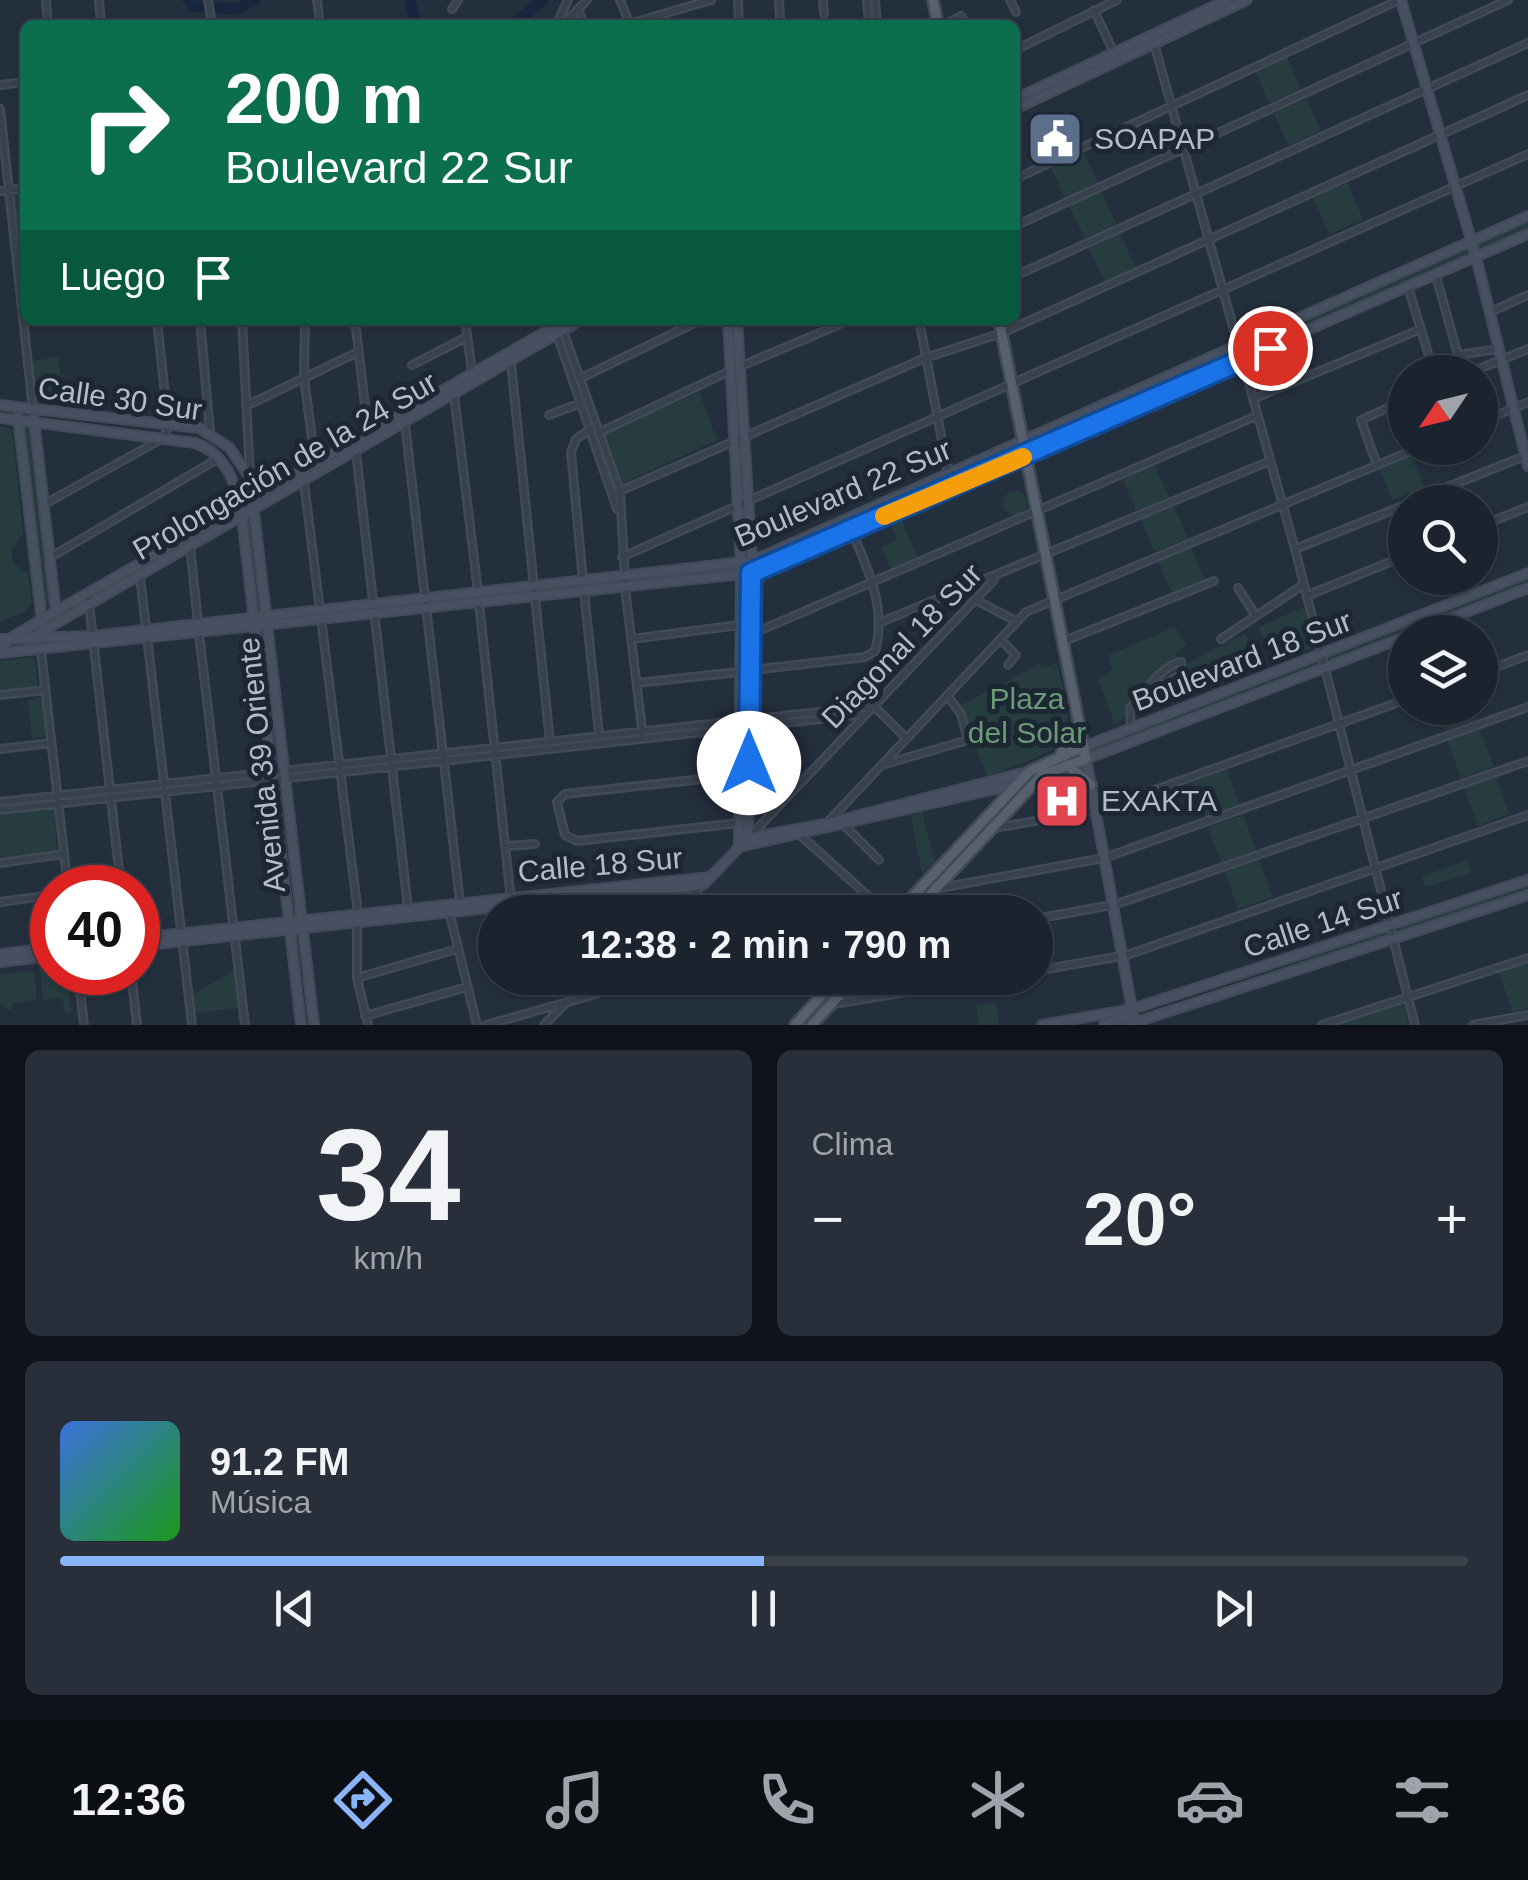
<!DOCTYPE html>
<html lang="es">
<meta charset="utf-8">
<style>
body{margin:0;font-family:Helvetica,sans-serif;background:#282f3a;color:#f1f3f6;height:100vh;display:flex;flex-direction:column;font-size:38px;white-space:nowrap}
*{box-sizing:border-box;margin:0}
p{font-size:32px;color:#a0a4aa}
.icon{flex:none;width:55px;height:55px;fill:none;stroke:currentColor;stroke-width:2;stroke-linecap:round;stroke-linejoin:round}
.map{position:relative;height:1025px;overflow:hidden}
.details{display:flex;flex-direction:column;gap:25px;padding:25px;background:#0f1319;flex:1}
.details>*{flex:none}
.banner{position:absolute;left:20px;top:20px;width:1000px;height:305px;border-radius:15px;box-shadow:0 2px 8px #0004,0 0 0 2px #39404a;background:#0b6e4f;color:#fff;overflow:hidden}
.needle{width:65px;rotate:235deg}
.fabs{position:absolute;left:1388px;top:355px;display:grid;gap:20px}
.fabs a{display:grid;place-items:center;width:110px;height:110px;border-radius:50%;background:#1b232e;box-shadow:0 2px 8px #0004,0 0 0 2px #39404a;font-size:50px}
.speed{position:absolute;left:30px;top:865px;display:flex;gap:20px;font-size:50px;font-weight:700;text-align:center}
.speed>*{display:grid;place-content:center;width:130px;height:130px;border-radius:50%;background:#1b232e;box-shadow:0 2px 8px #0004,0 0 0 2px #39404a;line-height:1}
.speed .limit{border:15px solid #d22;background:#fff;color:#111}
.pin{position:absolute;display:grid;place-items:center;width:85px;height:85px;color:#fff;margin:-42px;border:5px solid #fff;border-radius:50%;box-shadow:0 2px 10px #0007}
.me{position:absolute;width:110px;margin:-55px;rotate:0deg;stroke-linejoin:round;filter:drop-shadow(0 0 8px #0008)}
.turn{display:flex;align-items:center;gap:35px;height:210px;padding:0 40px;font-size:45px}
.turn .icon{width:130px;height:130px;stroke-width:2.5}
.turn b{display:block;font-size:70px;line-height:85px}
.then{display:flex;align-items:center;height:95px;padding:0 40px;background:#0003;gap:20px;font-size:38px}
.big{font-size:75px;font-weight:700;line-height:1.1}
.details .card{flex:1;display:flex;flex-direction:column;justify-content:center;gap:15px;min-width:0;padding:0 35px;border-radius:15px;background:#282f3a}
.details .dial{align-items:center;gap:0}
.dial b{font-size:130px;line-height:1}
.song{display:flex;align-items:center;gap:30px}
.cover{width:120px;height:120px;border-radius:15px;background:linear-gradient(135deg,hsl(220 70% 55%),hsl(120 70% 35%))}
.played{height:10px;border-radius:5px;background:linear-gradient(90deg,#8ab4f8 50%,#39404a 50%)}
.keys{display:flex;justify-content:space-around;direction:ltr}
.heat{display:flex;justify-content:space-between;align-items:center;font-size:55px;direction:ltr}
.details .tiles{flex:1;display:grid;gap:25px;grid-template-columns:1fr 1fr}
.card:last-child{grid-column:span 2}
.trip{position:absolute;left:478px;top:895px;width:575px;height:100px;border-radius:50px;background:#1b232e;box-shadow:0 2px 8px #0004,0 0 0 2px #39404a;font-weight:700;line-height:100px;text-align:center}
.dock{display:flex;height:160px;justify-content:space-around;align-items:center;background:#0b0e12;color:#a0a4aa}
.dock .icon{width:70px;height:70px}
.dock .on{color:#8ab4f8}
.dock b{font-size:45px;color:#f1f3f6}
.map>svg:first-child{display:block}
</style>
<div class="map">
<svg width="1528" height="1025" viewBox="0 0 1528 1025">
<rect width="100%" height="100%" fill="#242f3e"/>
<path fill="#263c3f" d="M1287,57L1301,89L1269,103L1255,71Z
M1307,99L1321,131L1288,145L1274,113Z
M1083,151L1098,183L1065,198L1050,166Z
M1348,183L1363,220L1329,234L1313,197Z
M25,191V260H22L13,192Z
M1101,191L1116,224L1085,238L1069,206Z
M1528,216V234L1029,454L1027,440Z
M1119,232L1136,267L1105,282L1088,247Z
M58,357L64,400H37L32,361Z
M699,392L717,440L623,483L605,433Z
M30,424L52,601L42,606L23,425Z
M0,426L9,428L13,436L23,534L11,551L14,564L28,574L32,602L26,611L0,622Z
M1021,446L1022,453L754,570L755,561Z
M1411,454L1424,487L1392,500L1379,467Z
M1154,463L1170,499L1137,513L1122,477Z
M1003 503a12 12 0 1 1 24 0a12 12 0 1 1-24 0Z
M1174,506L1188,539L1154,552L1141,519Z
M899,514L918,558L892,571L881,547L897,540L889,519Z
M1190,545L1205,580L1172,594L1157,559Z
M739,565V574L272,621L314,614Z
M1528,573V588L1093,756L1091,745Z
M1304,607L1314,648L1304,650L1300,633L1266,645L1259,627Z
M1175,627L1187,645L1176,654L1188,677L1115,724L1098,680L1112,669L1109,655Z
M1245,633L1252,646L1235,655L1240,672L1197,691L1186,664Z
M34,657L38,686L0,691V661Z
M1057,663C1080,754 1068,743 987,777L961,705L1040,664L1043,668Z
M42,697L48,736L32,738L28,700Z
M1436,708H1473L1477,720L1445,731Z
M1479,728L1494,766L1461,778L1447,740Z
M1073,754L1039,773L912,912H901L1036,769Z
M1227,768L1240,806L1206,818L1192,780Z
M1496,776L1509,814L1478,826L1464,788Z
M54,808L57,850L0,858V815Z
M922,812L935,862L922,874L911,816Z
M1243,815L1256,850L1221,863L1208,828Z
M1259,860L1273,897L1238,909L1225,872Z
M1467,860L1471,873L1425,887L1422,877Z
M1528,885V891L1397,933L1396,928Z
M1387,931L1389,936L1146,1016L1145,1014Z
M1528,960V1008L1513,1013L1498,970Z
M52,969V972L67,973L71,1012H65L62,998L43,1000L40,970Z
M235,970L240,1008L194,1013V994Z
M34,971L37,1000L12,1003V1011L0,1005V975Z
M996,1002L999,1025H979L976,1005Z
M1403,1003L1409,1025H1332Z"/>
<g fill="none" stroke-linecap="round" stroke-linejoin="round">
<path stroke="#17263c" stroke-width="11" d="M188,0L192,6L237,9L255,0
M410,0L416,25
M512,25L543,0"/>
<g stroke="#414a57" stroke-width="10">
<path id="street" d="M46,0L48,25
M99,0L101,25
M208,0L212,25
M317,0L320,25
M620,0L629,22
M738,0L739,25
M779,0L780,17
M823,0L824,14
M867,0L869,25
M875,0L877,25
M1010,0L1016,12
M452,9L458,0
M578,9L584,25
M1094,10L1114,53
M629,24L711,0
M556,25L568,0
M563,25L587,0
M921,25L937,21
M944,25L961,16L967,25
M1154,43L1295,549L1415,1025
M1015,50L1117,0
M0,85L25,82
M0,109L33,409
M1015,179L1399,0
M0,191L25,188
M1015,226L1508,0
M1015,276L1528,43
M1436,276L1458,355L1499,349
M1408,287L1428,353
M1490,312L1528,295
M200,320L210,432
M242,320L250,475
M305,320L304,377L315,462
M355,320L368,431
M465,320L472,372
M552,320L617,509
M919,320L948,472
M562,328L620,491L626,596L643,737
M511,363L550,742
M412,365L467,337
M739,367L850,320
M1471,372L1528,349
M581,378L701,320
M454,394L478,592
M1253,399L1421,329
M248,405L358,352
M549,415L581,403
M1480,422L1528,402
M405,423L460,902
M600,432L730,371
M356,452L408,908
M1377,465L1361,420L1405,400
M304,482L358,913
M613,494L925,358L1002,333L1528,95
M1410,502L1525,456
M45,504L165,437L168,423L157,320
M1480,526L1528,507
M190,546L198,623
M1295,549L1405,505
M51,557L219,458
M622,557L1528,154
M140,576L192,1025
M583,581L571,452L576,439L591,429
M1238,588L1256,616
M584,591L599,734
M88,594L121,888
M1306,596L1405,556
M976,600L1016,621
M479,603L511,900
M879,623L1270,461
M199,633L245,1025
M752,634L1256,416
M632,639L739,625
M1000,639L1016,655L1008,665
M1221,639L1303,585
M1064,641L1214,581
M41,651L68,888
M752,670L865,657L875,651C887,609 868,568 851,530
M1480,673L1528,655
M637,683L739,672
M0,695L45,690
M1131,729L1130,708C1144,693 1162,665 1181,662L1183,674L1142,696
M0,749L51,743
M885,764L968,740L961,714L947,695
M0,802L874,706L906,738
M0,810L866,714
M739,823L577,841L565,835L557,802L565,794L739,775
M826,824L1026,612L1418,448
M845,826L879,860
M994,828L1099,810L1405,700
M799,834L886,912
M750,836L994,580
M508,846L535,844
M0,863L64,854
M940,888L1104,858L1528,707
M0,902L52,895
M449,911L477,1025
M677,912L700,887
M1035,919L1117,904L1528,761
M357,922V978L368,1025
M1035,971L1127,955L1528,815
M78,972L84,1025
M131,972L137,1025
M357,978L457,949
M833,1004L993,978
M365,1016L467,987
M486,1025L596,994L616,978
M544,1025L565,1004
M1322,1025L1528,958
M1473,1025L1528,1015"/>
</g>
<g stroke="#414a57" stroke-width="12">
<path id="secondary" d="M1401,0L1476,257L1528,466
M1015,99L1227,0
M1015,109L1247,0
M728,320L741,564L739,847
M737,320L752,561L748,838
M0,405L199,428L229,447L250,478L314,1025
M18,417L42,622
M0,418L195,443C227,454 237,486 242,517L301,1025
M34,419L56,613
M1415,632L1528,588
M0,639L92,636L752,561L1528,216
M27,640L581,320
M0,650L9,639L41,620L566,320
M0,653L751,573L1528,234
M1083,747L1528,573
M748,838L825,824L1030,771
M739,847L1017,784
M138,938L710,877
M138,946L703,885L748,838
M0,954L52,948
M0,962L52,956
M1042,1025L1132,1009L1528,880
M1104,1025L1128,1016L1132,1009
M1127,1025L1528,895
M1135,1025L1086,759L1405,637"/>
</g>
<g stroke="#414a57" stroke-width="14">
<path id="primary" d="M933,0L938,25
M1061,753L1081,727
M1067,765L1091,785
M898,912L1030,771L1083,747
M914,912L1042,775L1086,759L999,320
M795,1025L837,978
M812,1025L855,978"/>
</g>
<use href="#street" stroke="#38414e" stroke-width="5"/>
<use href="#secondary" stroke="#465061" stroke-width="8"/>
<use href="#primary" stroke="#56606e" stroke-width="9"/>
</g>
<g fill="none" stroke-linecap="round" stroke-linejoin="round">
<g stroke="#114b97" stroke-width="25">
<path id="route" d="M749,763L751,573L1270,348"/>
</g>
<use href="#route" stroke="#1a73e8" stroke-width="18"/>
<path stroke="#f59e0b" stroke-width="18" d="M884,516L1023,457"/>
</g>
<defs>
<g id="civic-square" transform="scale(2.875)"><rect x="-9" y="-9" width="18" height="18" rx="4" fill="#5c6f8a" stroke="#1d2633"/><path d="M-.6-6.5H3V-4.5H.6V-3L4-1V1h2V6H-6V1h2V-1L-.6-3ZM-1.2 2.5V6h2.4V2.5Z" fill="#fff"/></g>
<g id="hospital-square" transform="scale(2.875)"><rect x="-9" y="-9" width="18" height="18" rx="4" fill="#e0444e" stroke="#1d2633"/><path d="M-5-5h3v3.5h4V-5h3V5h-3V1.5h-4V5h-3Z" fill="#fff"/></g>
</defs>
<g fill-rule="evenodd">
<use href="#civic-square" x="1055" y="139"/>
<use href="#hospital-square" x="1062" y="801"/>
</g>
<g text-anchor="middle" stroke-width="10" stroke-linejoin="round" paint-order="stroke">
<g font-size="30" fill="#b4bcc9" stroke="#1d2633" text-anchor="start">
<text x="1094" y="149">SOAPAP</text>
<text x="1101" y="811">EXAKTA</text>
</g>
<g font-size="30" fill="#b4bcc9" stroke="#1d2633">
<text transform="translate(120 399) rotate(8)" y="10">Calle 30 Sur</text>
<text transform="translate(285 466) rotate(-30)" y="10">Prolongación de la 24 Sur</text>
<text transform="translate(843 493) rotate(-23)" y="10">Boulevard 22 Sur</text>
<text transform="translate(902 646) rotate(-46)" y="10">Diagonal 18 Sur</text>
<text transform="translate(1242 661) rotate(-21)" y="10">Boulevard 18 Sur</text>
<text transform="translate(262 765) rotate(-96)" y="10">Avenida 39 Oriente</text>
<text transform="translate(600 865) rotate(-5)" y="10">Calle 18 Sur</text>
<text transform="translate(1323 923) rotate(-18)" y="10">Calle 14 Sur</text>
</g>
<g font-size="30" fill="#6b9a76" stroke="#1d2633">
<text x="1027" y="709">Plaza<tspan x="1027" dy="34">del Solar</tspan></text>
</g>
</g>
</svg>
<div class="fabs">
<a><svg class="needle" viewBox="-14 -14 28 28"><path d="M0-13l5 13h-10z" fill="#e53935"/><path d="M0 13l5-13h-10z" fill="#a0a4aa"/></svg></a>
<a><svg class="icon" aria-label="search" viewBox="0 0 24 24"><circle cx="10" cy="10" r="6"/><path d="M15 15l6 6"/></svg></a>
<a><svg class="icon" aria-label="layers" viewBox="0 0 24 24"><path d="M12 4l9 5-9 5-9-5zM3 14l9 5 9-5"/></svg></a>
</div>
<div class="speed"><div class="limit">40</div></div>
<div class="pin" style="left:1270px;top:348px;background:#d93025"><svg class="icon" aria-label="arrive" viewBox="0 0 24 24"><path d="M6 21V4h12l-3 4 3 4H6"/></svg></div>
<svg class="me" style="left:749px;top:763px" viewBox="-20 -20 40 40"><circle r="19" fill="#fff"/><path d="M0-13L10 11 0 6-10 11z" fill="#1a73e8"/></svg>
<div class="trip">12:38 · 2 min · 790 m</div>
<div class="banner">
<div class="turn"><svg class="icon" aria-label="right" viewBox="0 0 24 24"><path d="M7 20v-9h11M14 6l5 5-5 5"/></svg><div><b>200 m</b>Boulevard 22 Sur</div></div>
<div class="then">Luego<svg class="icon" aria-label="arrive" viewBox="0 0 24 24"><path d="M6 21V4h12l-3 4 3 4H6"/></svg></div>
</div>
</div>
<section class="details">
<div class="tiles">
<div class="card dial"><b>34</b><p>km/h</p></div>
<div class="card"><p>Clima</p>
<div class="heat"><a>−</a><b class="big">20°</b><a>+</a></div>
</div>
<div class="card">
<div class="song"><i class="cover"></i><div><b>91.2 FM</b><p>Música</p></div></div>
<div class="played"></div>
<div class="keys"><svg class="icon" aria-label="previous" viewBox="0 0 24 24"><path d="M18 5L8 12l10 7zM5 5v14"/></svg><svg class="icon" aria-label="pause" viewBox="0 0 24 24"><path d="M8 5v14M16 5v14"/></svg><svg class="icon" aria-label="next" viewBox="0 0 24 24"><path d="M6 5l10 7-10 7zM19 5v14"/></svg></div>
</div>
</div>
</section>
<nav class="dock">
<b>12:36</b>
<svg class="icon on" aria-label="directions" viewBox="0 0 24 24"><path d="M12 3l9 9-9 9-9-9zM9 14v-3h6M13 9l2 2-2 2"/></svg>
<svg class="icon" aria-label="music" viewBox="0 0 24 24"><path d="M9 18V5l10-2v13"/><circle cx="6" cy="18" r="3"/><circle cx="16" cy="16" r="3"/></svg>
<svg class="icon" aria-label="phone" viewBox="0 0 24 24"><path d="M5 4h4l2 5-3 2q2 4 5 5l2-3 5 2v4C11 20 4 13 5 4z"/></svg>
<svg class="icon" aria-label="climate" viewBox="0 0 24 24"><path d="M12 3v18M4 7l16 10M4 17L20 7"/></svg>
<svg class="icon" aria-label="car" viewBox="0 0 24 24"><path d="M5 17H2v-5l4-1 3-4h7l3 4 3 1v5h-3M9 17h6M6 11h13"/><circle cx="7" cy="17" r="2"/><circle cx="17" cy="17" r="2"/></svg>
<svg class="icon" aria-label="filters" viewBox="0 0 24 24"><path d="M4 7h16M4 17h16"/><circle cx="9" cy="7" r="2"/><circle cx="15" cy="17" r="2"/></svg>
</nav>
